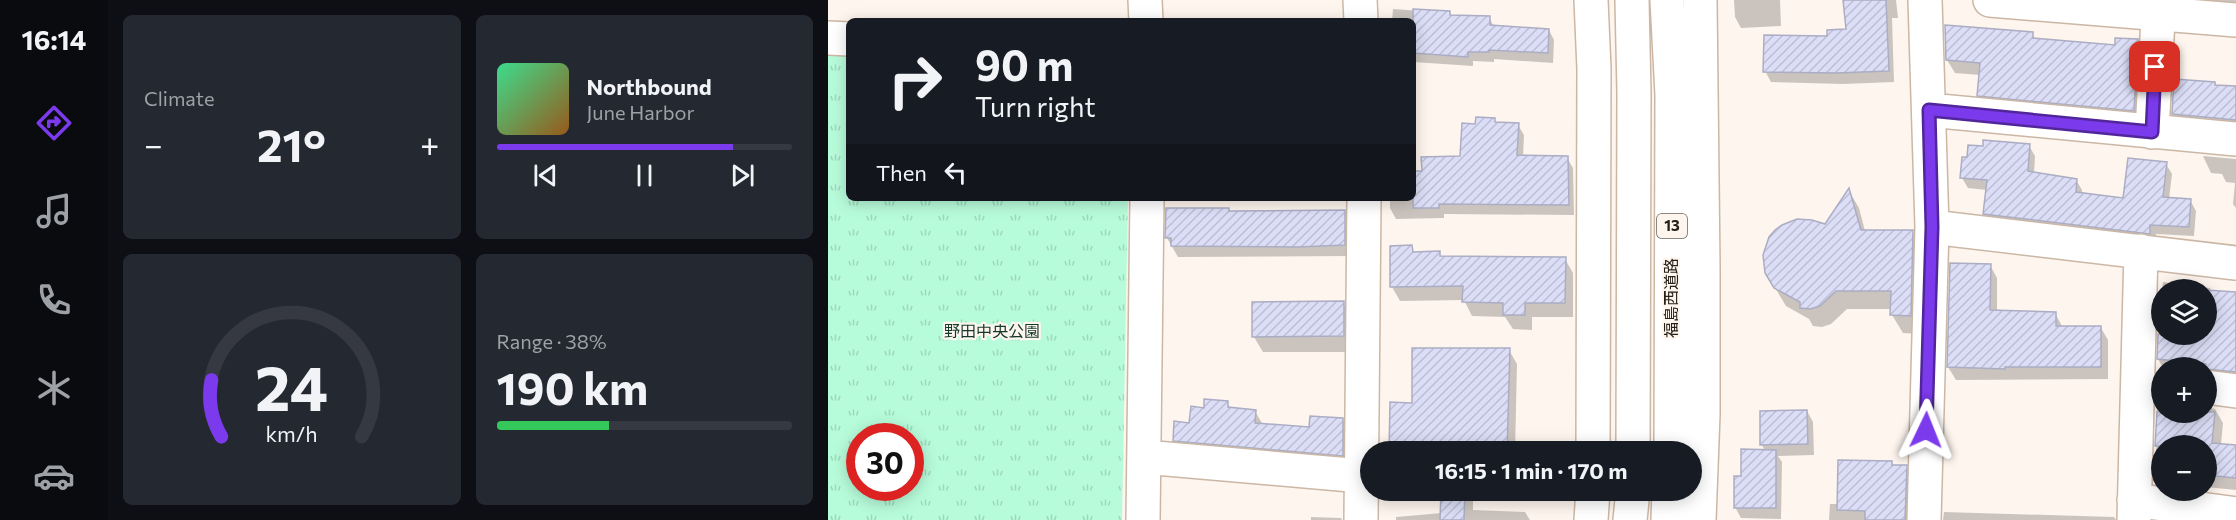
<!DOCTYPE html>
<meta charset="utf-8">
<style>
body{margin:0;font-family:Commissioner,"Noto Sans JP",sans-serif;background:#242831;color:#f1f3f6;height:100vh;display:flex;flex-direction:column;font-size:22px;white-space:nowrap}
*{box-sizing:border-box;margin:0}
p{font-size:20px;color:#9ea1a6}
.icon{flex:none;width:33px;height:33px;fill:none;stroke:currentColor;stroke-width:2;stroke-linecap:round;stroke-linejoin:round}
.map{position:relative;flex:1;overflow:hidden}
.sheet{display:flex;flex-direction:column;gap:15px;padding:15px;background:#0d0f14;width:720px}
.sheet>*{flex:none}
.hud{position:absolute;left:18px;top:18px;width:570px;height:183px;border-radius:9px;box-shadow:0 3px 15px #0003;background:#171b24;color:#f1f3f6;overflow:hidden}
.fabs{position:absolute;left:1323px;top:279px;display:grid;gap:12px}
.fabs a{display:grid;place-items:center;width:66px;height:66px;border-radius:50%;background:#171b24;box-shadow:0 3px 15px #0003;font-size:30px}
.speed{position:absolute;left:18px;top:423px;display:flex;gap:12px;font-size:30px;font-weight:700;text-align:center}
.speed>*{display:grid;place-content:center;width:78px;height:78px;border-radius:50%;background:#171b24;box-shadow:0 3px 15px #0003;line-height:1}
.speed .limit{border:9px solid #d22;background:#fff;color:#111}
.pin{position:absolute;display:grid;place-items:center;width:51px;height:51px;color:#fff;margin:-26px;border-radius:12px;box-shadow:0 3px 9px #0006}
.me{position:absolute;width:66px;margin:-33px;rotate:2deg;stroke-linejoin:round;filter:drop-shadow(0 0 4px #0008)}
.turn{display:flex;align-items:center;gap:21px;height:126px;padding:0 30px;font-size:27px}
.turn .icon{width:78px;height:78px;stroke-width:2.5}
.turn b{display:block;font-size:42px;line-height:51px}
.then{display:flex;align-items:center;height:57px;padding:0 30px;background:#0003;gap:12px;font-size:22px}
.big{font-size:45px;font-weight:700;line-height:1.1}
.sheet .card{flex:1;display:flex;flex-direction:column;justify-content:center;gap:9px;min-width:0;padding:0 21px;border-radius:9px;background:#242831}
.sheet .dial{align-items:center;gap:0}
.dial svg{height:156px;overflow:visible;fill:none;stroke:#363941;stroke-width:7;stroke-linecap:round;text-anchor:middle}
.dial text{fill:#f1f3f6;stroke:none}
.song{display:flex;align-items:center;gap:18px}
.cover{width:72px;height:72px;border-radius:9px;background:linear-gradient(135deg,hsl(150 70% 55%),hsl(30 70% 35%))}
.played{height:6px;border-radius:3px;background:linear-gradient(90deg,#7c3aed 80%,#363941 80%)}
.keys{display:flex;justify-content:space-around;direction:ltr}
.heat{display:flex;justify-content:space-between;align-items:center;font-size:33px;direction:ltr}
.charge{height:9px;border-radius:4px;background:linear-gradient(90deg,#34c759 38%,#363941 0)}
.sheet .tiles{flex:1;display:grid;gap:15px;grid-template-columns:repeat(2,1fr)}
.trip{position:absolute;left:532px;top:441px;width:342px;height:60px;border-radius:30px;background:#171b24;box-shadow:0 3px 15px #0003;font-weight:700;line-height:60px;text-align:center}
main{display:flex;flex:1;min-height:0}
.menu{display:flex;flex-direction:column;width:108px;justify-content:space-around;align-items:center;background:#090b0e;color:#9ea1a6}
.menu .icon{width:42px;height:42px}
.menu .active{color:#7c3aed}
.menu b{font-size:27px;color:#f1f3f6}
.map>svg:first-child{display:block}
</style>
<main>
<nav class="menu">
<b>16:14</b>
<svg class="icon active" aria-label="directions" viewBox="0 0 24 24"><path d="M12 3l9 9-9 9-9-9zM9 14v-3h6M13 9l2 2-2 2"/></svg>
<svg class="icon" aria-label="music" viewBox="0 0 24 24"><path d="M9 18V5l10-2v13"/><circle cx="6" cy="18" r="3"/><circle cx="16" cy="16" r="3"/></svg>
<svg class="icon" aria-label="phone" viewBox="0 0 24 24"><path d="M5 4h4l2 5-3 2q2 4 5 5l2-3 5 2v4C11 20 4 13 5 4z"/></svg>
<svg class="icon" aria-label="climate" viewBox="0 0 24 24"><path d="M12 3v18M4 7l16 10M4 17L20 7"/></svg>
<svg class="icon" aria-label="car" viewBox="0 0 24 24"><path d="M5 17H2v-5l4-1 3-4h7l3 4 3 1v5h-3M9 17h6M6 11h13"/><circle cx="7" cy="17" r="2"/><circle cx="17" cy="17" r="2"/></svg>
</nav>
<section class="sheet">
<div class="tiles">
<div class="card"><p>Climate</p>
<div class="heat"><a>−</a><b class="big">21°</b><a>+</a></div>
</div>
<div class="card">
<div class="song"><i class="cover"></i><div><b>Northbound</b><p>June Harbor</p></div></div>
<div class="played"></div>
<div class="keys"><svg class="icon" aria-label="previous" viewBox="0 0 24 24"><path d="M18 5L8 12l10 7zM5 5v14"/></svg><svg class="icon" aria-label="pause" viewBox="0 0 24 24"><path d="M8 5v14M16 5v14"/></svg><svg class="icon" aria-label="next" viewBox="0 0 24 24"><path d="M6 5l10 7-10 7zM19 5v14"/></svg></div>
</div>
<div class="card dial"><svg viewBox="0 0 100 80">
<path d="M14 69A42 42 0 1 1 86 69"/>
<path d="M14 69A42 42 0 0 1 9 40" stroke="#7c3aed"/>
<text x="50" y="56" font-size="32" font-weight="700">24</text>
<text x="50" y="72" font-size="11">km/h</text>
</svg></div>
<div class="card"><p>Range · 38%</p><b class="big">190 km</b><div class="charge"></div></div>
</div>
</section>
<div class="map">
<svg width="1408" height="520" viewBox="0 0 1408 520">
<defs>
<pattern id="park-tufts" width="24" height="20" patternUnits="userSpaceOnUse" patternTransform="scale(1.5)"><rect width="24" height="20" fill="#b7fcda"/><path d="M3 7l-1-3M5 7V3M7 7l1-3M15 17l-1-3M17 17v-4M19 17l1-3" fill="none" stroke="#9dd8ba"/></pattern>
<pattern id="building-hatch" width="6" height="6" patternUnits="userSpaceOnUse" patternTransform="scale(1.5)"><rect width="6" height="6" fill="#dcdef7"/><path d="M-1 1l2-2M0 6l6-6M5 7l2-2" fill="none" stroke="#bdbed3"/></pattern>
</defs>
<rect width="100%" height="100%" fill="#fef5ee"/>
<path fill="url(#park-tufts)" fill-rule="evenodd" d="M0,52L21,54V198H300L294,520H0ZM32,436H82V488H32Z"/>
<path fill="#0003" d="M906,0H952L953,26L913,28L907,17Z
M1017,0H1068L1070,18H1064L1066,82L1015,84L943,82L937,71L1019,30Z
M1352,0H1408V4Z
M565,9L621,13L624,17H661L666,27L721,30L726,40L725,63L666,59V62L645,61V66L585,62V21H564Z
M1204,34L1208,40L1288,47L1309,41L1317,54L1313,123L1158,109L1151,95L1152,75L1127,73L1119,60Z
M1387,83L1389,87L1408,89V133L1354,128L1345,114Z
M666,119L668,123L690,125L696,135L695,157L739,158L745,168L746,215L616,214V218L568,219L562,208V198H585L596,173L634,158L649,125Z
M1201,146L1207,156L1206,174L1248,180L1254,190V195L1296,200L1338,164L1344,174L1341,199L1362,200L1368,211L1366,236L1328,234L1327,244L1162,224L1156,214L1159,190L1140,188L1134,178Z
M1375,156L1408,159V208L1405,204L1407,183L1398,182L1394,174L1383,173Z
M1021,191L1031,208L1037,231L1084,232L1095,250L1093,334L1075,333L1064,315V309H1019L1003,324L994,327L985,326L981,319L958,306L938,273L997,226Z
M400,209L402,212L516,211L523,222L522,256L350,257L339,238Z
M583,247L587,253H611L613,257L737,259L745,273V317H704V330L685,329L677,317L644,316L636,300L572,301L564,287Z
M1123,265H1162L1169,278V311L1227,313L1235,328H1273L1280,340V379L1128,380L1120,367Z
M1335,282L1382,288L1384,292L1408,294V382L1378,374V368H1335L1330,359L1334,305V334H1378V290H1334Z
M515,303L524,318V352H435L426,337Z
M681,350L689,364L687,452H562L586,404Z
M1329,401H1334V412H1378V407L1387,409L1395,423L1393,445L1408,447V490L1378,487V446H1334V479L1328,468Z
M399,403L403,409L427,411L435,425L482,428L514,419L522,433V468L354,454L346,440L377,410Z
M979,411L985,422L986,455L950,456L954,462L953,519L913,518L907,507L915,477L937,451L934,445Z
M1063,462L1066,467H1078L1086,481L1085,520H1001L1002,504H1011Z
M615,490H645V510L697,512L702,520H568V517L614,513Z
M1116,512L1286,517L1288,520H1115Z
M483,517L513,518L514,520H483Z"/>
<path fill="url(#building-hatch)" stroke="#abadc4" stroke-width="1.5" d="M1015,0H1058L1061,71L1008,73L935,72L936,35L999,36V30L1018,29Z
M585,9L622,11V15L662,16V25L721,29L720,53L661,50V52H640V57L585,53Z
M1117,25L1205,32V38L1287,45V38L1310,39L1306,111L1149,96L1152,63L1118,60Z
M1346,79L1387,82V85L1408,86V120L1344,114Z
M648,117L667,118V122L691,123L689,155L740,156L741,205L611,204V208H585V171H594L593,157L632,156L634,123L647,124Z
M1155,140L1202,144L1200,171L1249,179L1248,192L1295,198L1300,158L1339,162L1335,197L1363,199L1361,227L1322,225V234L1155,214L1159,180L1132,178L1134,157H1139L1140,145L1155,146Z
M1021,188L1033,230H1085L1083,316L1062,315L1063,291H1008L992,306L982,309L972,308V302L946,288L937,273L935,255L941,237L947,230L954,225L969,219L984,220L997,224Z
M338,208H401V211L517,210V245L470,247L343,246V238H337Z
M584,245L585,252L612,251V256L738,257L737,303H697V315H675V303L634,302L635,286L562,287V246Z
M1122,263L1163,264L1162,310L1228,312V326H1273V367H1177V369L1119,367Z
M1378,290L1408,292V372L1378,369V364L1329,359L1330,334H1378Z
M516,301V336L424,337V302Z
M584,348H682L679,452H561L562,402L584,403Z
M376,399L400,401V407L428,410L427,423L481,427L482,416L515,418V456L345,441L346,421L361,423L363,406L376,408Z
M979,410L980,444L932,445V411Z
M1329,412H1387L1384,443L1408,445V478L1378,475V446H1327Z
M913,449L948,450V508H906V476H913Z
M1010,460L1064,461V465H1079L1077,520H1037V511L1009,510Z
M613,490H637L636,520H612Z"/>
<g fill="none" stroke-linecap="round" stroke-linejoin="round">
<g stroke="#cbb7a5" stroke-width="36">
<path id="minor" d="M317,0L318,21
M532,0L533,21
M763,0L766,69L765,452
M1162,0L1408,20
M0,38L21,39
M1101,110L1408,139
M1324,132L1331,0
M1104,227L1408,263
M1378,387L1408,391
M316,457L534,476
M1306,500L1408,514
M315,520L319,198
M533,520L536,198
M763,520L765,490
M871,520L875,414V268L872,0
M1096,520L1104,227L1097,0
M1306,520L1313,251"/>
</g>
<g stroke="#cbb7a5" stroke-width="36">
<path id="highway" d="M804,0L806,93L805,452
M839,0L844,95L843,452
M802,520L805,490
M840,520L841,490"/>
</g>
<use href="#minor" stroke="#fff" stroke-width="33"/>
<use href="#highway" stroke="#fff" stroke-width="33"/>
</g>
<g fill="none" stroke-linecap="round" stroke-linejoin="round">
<g stroke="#51269a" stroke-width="15">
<path id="route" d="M1098,430L1104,227L1101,110L1324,132L1327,67"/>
</g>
<use href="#route" stroke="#7c3aed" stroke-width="10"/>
</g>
<g text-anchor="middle" stroke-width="4.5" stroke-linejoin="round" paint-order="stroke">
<rect fill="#fef5ee" stroke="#686059" stroke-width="1.5" x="829" y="214" width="30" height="24" rx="4.5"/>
<g font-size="15" font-weight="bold" fill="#272019">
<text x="844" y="231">13</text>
</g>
<g font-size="16" fill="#272019" stroke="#fef5ee">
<text transform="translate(843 298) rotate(-90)" y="6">福島西道路</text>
</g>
<g font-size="16" fill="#123929" stroke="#fef5ee">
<text x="164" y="337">野田中央公園</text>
</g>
</g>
</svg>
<div class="fabs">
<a><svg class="icon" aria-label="layers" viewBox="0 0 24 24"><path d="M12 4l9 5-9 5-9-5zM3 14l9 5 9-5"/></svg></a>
<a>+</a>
<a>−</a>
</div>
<div class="speed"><div class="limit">30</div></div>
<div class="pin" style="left:1327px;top:67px;background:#d93025"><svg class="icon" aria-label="arrive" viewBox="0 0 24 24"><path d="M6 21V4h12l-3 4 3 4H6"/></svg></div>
<svg class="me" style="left:1098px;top:430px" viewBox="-20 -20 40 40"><path d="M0-17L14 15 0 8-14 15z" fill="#7c3aed" stroke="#fff" stroke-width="4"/></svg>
<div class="trip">16:15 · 1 min · 170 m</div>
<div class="hud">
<div class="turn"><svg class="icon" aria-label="right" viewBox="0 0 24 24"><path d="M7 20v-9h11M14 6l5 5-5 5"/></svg><div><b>90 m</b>Turn right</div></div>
<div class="then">Then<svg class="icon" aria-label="left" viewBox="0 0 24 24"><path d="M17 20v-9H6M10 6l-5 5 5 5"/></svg></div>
</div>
</div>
</main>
